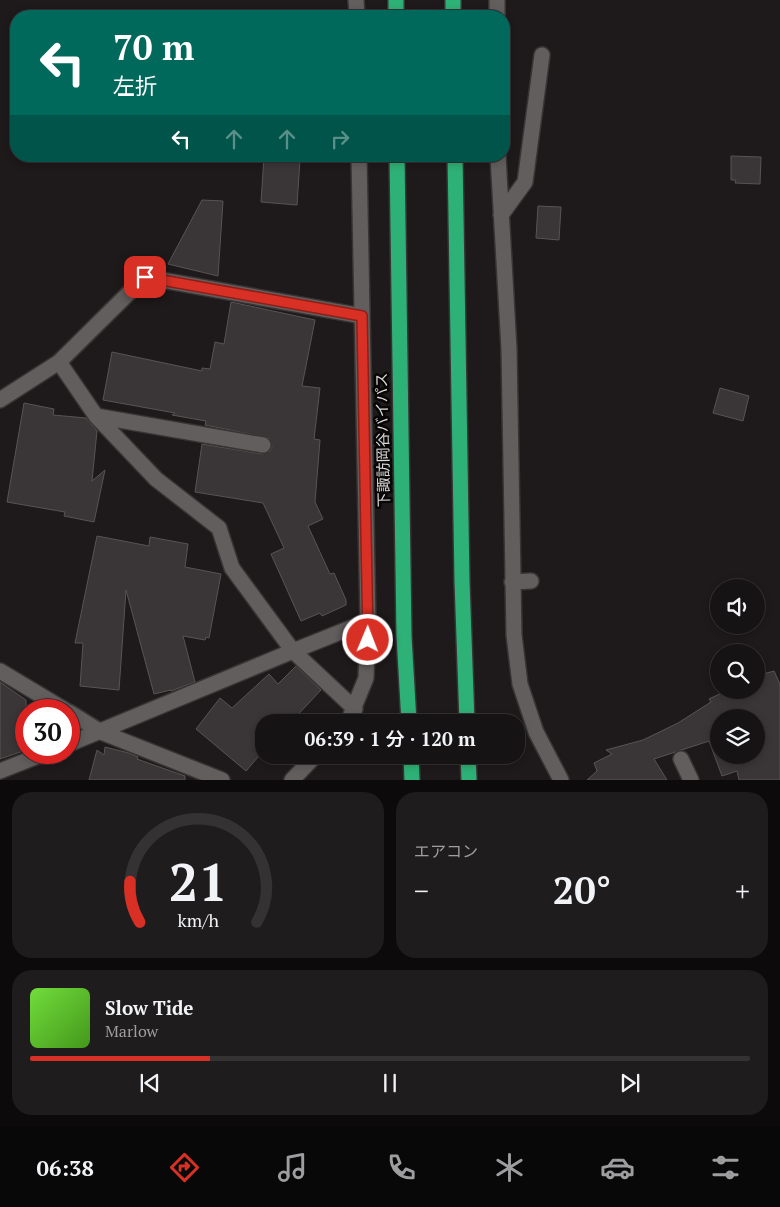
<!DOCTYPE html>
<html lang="ja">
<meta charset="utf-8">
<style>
body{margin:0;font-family:"PT Serif","Noto Sans JP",serif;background:#1f1c1d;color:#f1f3f6;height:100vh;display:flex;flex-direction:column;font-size:19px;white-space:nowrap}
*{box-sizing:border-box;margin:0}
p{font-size:16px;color:#9e9ea0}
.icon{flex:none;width:28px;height:28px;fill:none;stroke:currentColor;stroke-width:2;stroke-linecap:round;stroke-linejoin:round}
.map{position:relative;height:780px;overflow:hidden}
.side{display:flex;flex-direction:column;gap:12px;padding:12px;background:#0c0a0b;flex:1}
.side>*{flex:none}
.top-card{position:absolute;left:10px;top:10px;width:500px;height:152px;border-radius:20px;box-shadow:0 2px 8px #0003,0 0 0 1px #353234;background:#00695c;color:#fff;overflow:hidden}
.controls{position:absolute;left:710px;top:579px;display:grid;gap:10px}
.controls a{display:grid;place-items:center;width:55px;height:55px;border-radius:50%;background:#161314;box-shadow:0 2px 8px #0003,0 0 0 1px #353234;font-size:25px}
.speed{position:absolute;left:15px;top:699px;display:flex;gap:10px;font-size:25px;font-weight:700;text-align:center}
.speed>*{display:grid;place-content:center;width:65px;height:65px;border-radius:50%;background:#161314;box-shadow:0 2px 8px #0003,0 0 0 1px #353234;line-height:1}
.speed .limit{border:8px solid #d22;background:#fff;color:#111}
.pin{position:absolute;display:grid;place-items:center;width:42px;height:42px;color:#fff;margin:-21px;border-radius:10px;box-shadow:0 2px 8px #0006}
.me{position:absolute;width:55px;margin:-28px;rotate:1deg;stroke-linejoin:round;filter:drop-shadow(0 0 4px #0008)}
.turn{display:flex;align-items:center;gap:18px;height:105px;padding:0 20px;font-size:22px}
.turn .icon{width:65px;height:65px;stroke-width:2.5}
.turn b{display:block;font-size:35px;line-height:42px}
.lanes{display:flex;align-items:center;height:48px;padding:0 20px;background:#0003;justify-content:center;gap:25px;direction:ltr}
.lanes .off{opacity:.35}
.big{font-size:38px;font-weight:600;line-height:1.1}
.side .card{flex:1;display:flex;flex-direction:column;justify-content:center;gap:8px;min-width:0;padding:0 18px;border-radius:20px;background:#1f1c1d}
.side .dial{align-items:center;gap:0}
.dial svg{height:130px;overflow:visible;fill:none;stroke:#353234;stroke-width:7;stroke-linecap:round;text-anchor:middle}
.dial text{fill:#f1f3f6;stroke:none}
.song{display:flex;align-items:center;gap:15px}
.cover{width:60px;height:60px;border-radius:8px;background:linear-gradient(135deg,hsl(100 70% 55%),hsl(100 70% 35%))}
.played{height:5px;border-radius:2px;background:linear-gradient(90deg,#d93025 25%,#353234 25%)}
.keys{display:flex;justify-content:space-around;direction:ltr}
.heat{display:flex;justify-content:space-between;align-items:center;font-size:28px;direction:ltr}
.side .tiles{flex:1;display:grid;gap:12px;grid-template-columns:1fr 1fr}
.card:last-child{grid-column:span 2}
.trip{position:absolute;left:255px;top:714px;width:270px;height:50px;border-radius:20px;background:#161314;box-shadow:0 2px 8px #0003,0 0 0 1px #353234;font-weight:600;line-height:50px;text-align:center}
.dock{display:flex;height:80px;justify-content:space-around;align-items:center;background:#090808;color:#9e9ea0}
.dock .icon{width:35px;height:35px}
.dock .on{color:#d93025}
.dock b{font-size:22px;color:#f1f3f6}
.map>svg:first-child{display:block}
</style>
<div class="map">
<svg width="780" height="780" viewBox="0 0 780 780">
<rect width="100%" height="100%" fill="#1e191a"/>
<path fill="#3a3536" stroke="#595454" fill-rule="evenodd" d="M731,156L761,157L760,184L735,183L736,180H731Z
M264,157L300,159L297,205L261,202Z
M202,200L223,201L218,276L168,264Z
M538,206L561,207L559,240L536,238Z
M231,302L315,320L302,386L320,388L314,439L320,440L315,502L323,519L308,526L330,574L334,573L346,600V605L322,616L320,613L301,621L271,554L284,548L263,503L195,492L202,444L262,454L270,451L272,446L269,438L205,425L206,421L172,415L175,413L103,400L112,352L202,371V368L210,369L215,342L224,344Z
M720,388L749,396L743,421L713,413Z
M24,403L54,409L53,415L86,418L97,431L92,481L105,470L94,522L64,516L65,512L7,502Z
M97,536L149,546L150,537L188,544L185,567L221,574L209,638L206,637L205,640L183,636L195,682L171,691V690L154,694L126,590L119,690L80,686L83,643H75Z
M296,666L321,690L291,722H264V750L246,771L196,729L220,698L232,708L269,674L278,684Z
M774,671L780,684V780H739L737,771L722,776L709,741L654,759L667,780H587L597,771L594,763L612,754L606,750L643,740L678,723L711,702L709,699L728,690H756V676ZM719,718H756V755H719Z
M0,682L26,700V750L0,759Z
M105,747L129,753L138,757L137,759L185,776V780H89L97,750L104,755Z"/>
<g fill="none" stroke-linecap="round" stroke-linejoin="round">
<g stroke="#373434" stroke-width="18">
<path id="minor" d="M356,0L357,16
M497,16V0
M498,156L509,349L514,635L520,684L536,732L561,780
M501,215L525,182L542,55
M0,400L59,362
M96,416L156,479L219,528L232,568L293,651L368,621
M263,445L96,416L59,362L145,277L362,316
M512,582L531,581
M0,671L65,710
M69,712L101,732L222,780
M348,722L366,678L368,621L359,156
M69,744L293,651L355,709
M681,759L691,780
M0,771L48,752
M292,780L316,755"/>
</g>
<g stroke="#373434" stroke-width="18">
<path id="highway" d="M396,0V16
M453,0V16
M397,156L404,636L409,722
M455,156L462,581L467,722
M411,755L412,780
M468,755L469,780"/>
</g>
<use href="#minor" stroke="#635e5e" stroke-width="15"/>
<use href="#highway" stroke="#2eb176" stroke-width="15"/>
</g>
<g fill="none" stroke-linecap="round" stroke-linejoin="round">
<g stroke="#8d1f18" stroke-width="12">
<path id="route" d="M145,277L362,316L368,640"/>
</g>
<use href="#route" stroke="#d93025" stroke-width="9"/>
</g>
<g text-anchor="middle" stroke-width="5" stroke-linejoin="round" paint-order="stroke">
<g font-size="15" fill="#dddada" stroke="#070505">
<text transform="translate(383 440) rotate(-91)" y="5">下諏訪岡谷バイパス</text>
</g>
</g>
</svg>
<div class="controls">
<a><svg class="icon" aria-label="sound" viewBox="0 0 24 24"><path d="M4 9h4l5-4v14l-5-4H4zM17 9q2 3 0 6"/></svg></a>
<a><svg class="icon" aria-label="search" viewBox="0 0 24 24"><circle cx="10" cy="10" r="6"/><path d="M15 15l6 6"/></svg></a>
<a><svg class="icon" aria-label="layers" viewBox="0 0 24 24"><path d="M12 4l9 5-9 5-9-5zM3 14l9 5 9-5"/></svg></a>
</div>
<div class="speed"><div class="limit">30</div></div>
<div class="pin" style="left:145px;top:277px;background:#d93025"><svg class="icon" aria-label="arrive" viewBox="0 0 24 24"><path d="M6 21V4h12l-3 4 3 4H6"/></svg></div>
<svg class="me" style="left:368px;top:640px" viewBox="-20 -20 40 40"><circle r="17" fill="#d93025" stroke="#fff" stroke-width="3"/><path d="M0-11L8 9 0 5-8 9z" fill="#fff"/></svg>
<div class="trip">06:39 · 1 分 · 120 m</div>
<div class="top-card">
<div class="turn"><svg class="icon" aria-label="left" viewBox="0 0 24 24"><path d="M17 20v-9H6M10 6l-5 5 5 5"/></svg><div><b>70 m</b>左折</div></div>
<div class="lanes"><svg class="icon" aria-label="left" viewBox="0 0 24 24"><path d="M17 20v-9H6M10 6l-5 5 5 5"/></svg><svg class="icon off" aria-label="ahead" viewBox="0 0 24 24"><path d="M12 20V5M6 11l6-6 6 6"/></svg><svg class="icon off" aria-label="ahead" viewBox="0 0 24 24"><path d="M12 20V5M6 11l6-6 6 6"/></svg><svg class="icon off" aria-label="right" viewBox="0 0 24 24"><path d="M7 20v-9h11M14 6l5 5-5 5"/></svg></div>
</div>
</div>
<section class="side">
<div class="tiles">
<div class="card dial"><svg viewBox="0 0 100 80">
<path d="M14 69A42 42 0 1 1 86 69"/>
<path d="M14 69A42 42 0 0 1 8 44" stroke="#d93025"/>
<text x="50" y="56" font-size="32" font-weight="700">21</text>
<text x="50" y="72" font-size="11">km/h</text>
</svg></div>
<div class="card"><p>エアコン</p>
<div class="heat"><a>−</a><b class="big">20°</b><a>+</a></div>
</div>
<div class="card">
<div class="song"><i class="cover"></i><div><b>Slow Tide</b><p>Marlow</p></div></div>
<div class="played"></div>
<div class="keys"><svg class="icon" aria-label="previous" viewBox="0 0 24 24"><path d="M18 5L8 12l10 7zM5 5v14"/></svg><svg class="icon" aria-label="pause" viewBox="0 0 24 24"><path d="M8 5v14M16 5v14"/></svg><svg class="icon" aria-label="next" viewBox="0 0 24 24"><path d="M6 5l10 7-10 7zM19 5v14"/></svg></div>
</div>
</div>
</section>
<nav class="dock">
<b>06:38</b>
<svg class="icon on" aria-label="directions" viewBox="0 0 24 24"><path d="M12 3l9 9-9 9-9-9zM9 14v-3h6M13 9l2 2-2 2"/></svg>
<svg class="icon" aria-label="music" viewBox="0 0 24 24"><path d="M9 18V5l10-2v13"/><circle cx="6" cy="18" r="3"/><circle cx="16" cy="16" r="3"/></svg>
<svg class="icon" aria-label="phone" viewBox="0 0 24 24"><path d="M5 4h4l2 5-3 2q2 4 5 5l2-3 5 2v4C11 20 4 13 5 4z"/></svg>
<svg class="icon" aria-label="climate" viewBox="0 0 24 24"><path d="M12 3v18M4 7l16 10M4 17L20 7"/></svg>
<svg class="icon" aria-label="car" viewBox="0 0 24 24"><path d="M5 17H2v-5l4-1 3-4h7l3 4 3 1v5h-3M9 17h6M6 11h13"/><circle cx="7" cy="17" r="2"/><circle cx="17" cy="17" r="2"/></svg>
<svg class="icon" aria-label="filters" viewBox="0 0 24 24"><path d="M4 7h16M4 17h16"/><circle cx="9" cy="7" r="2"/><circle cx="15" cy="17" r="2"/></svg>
</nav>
